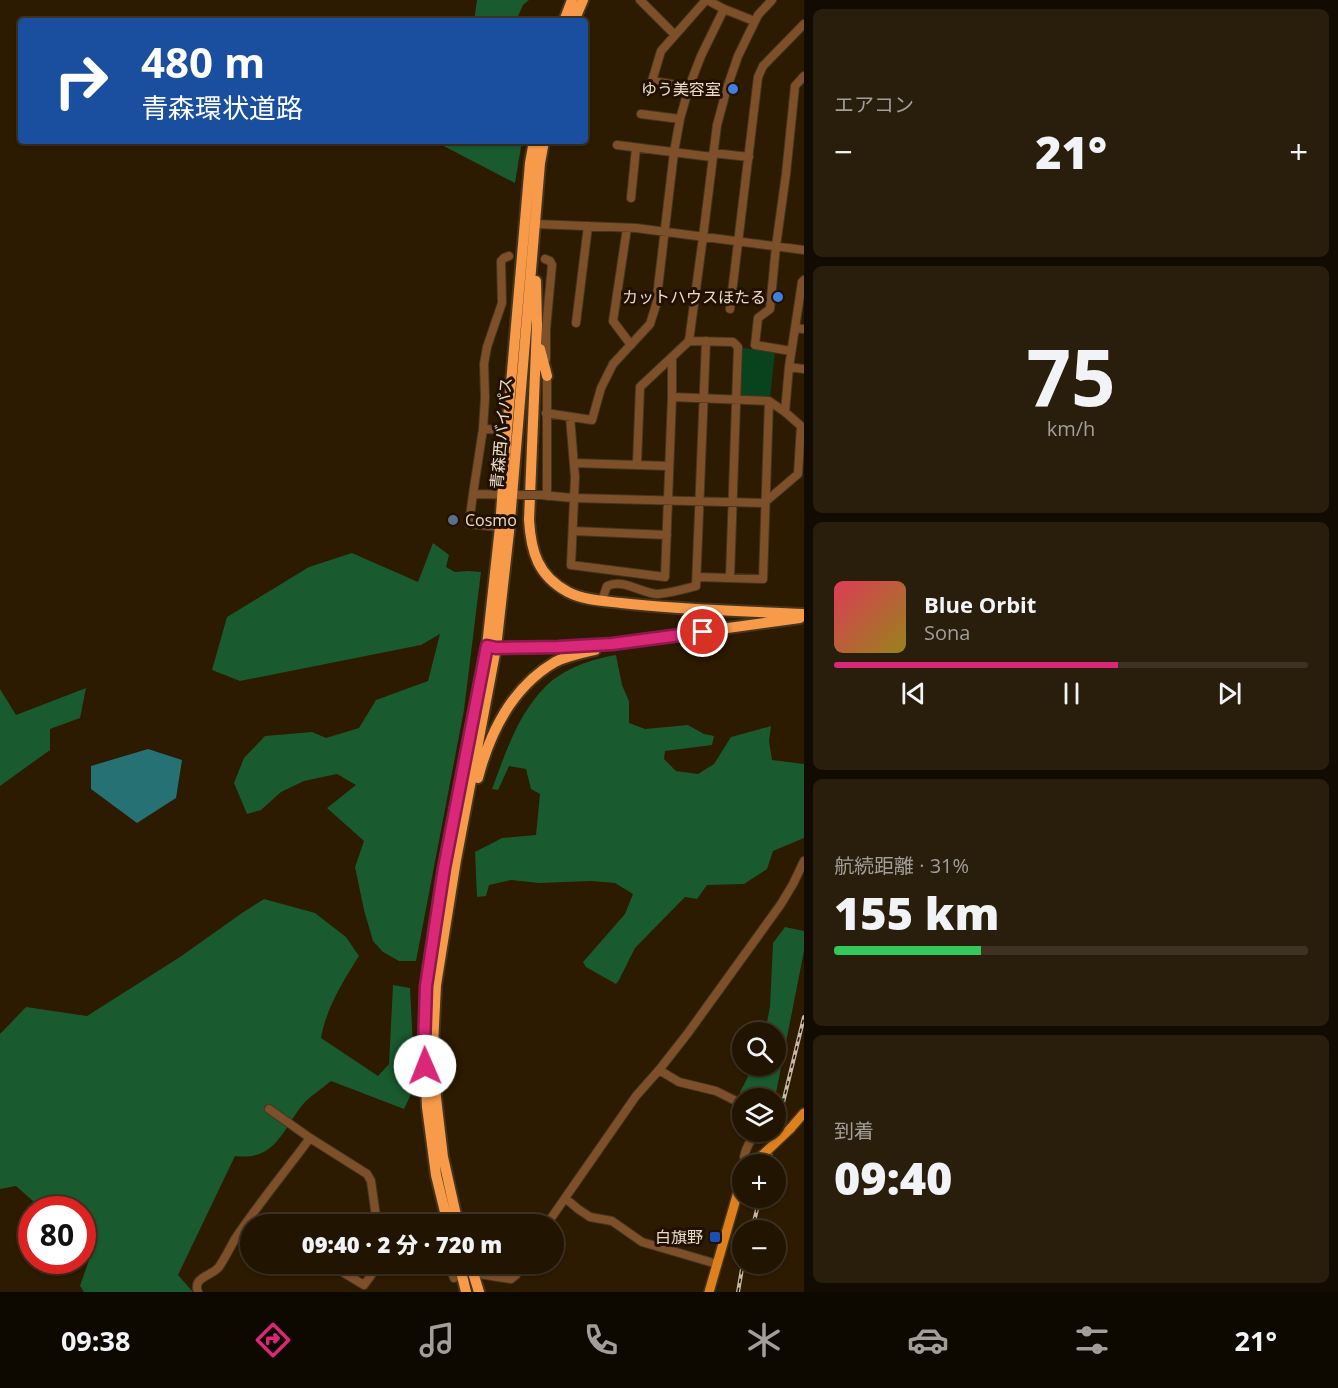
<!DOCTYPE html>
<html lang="ja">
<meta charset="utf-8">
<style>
body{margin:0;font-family:"Open Sans","Noto Sans JP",sans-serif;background:#291d0b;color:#f1f3f6;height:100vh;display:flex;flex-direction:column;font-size:22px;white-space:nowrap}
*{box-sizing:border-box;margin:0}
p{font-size:20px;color:#a29e99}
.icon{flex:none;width:33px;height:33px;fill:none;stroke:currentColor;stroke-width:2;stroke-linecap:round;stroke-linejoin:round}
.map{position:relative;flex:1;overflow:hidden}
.panel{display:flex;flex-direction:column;gap:9px;padding:9px;background:#120b01;width:534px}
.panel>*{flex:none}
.banner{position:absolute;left:18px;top:18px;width:570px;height:126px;border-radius:6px;box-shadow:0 2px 4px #0004,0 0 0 2px #3e3323;background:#1a4fa0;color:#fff;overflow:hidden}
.tools{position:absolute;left:732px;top:1022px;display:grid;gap:12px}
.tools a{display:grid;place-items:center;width:54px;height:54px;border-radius:50%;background:#211401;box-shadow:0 2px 4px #0004,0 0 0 2px #3e3323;font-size:30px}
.speed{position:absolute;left:18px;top:1196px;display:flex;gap:12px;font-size:30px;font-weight:700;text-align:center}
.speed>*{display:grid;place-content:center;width:78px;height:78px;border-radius:50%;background:#211401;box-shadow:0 2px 4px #0004,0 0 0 2px #3e3323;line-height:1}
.speed .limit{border:9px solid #d22;background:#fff;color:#111}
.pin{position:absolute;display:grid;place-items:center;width:51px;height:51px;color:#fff;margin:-26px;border:3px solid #fff;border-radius:50%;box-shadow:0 2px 6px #0007}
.me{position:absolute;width:66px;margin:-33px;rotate:359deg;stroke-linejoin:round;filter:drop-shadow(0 0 4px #0008)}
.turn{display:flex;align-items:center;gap:21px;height:126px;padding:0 24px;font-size:27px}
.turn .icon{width:78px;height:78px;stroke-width:2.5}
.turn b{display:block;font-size:42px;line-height:51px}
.big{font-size:45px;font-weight:800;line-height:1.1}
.panel .widget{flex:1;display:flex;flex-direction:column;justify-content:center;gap:9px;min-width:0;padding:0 21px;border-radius:9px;background:#291d0b}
.panel .dial{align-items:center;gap:0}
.dial b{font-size:78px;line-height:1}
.song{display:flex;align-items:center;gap:18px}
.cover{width:72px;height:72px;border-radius:9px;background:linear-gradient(135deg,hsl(350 70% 55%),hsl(50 70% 35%))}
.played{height:6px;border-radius:3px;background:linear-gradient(90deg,#db2777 60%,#3e3323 60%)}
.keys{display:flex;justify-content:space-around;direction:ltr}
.heat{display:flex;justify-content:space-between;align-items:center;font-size:33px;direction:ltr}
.charge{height:9px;border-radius:4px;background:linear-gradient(90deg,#34c759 31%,#3e3323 0)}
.trip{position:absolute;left:240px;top:1214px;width:324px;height:60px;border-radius:30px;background:#211401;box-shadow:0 2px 4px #0004,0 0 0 2px #3e3323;font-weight:800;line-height:60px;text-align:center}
.tab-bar{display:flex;height:96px;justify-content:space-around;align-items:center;background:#0d0800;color:#a29e99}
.tab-bar .icon{width:42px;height:42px}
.tab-bar .active{color:#db2777}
.tab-bar b{font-size:27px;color:#f1f3f6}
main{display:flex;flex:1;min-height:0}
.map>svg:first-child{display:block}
</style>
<main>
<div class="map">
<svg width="804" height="1292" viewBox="0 0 804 1292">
<rect width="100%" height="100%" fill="#2c1a01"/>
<path fill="#08431e" d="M741,348L775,351L770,398L742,397L739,394Z"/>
<path fill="#195a2e" d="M477,0H529L523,5L516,21H474Z
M434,141H522L515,183Z
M433,543L449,555L446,567L455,572L468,571L481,572L464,710L416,961H399L383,952L373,941L364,910L355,867L364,841L327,808L356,785L337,774L304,781L281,792L261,810L247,814L234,783L244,758L265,736L312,732L326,738L359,728L376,700L428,681L440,634L421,645L240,681L212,670L227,617L309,567L352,553L418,582Z
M616,655L622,685L629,701V723L645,729L688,725L704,734L714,736L712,745L665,751L664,759L676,771L698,774L714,764L731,737L771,726L769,741L772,760L804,764V838L773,851L767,869L744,884L707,885L697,899L685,897L635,948L619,980L616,984L586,967L583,962L625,914L633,894L615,883L591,881L539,883L511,880L489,885L486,896L477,897L475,852L502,838L536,835L540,794L531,789L526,769L509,766L498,790L492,789C505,754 518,714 545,687C563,669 591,659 616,655Z
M86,688L80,718L50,729V750L0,786V689L16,715Z
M264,899L315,913L346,937L359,956C343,981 326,1009 321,1038L378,1076L389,1064L393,985L410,988L415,1086L404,1109L331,1081C323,1088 313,1094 305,1102C282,1128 278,1161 235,1156L178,1275L193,1292H84L80,1286L89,1260L83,1248L82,1209H42L16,1186L0,1189V1034L26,1007L87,1016L180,957L242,913Z
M785,927L804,931V951L775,1098L742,1099L740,1092L754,1065H776V1032H765L770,1007L773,943Z"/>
<path fill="#257173" d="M148,749L182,760L176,798L137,823L91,789V766Z"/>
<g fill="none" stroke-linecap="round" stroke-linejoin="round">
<g stroke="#46351e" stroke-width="10">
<path id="minor" d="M640,0L675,35
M707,0L724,9L754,21
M689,87L652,81L661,51L706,0
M641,114L680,119
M617,145L712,157
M713,153L749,157
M631,198L636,148
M535,224L636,228L804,250
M627,228L613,321L631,345
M545,259L550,261L552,265L546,329V359
M730,309L758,77L763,66L804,24
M576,323L588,226
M795,328L804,329
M689,341L733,342L738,347L730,577
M791,351L755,345L758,318L770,309L776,246L786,174L795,86L804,76
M789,367L804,369
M547,371V496
M785,412L789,367L802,282L804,280
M546,413L592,420L601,388L613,364L650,324L656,305L674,152L680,119L689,87L701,56L724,9
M570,417L575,477L571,565L665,577L672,397V357
M483,429L507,430
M574,463L668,466
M637,464L640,387L689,341L703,237L717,125L727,88L738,56L758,15L772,0
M473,494L523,495
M541,495L573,498L764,503L798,474L801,426L785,412L769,401L672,397
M500,527L469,524L473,494L483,429L485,398L484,364L487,347L502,303L501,261L504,258L509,256
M573,531L667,535
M697,577L763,579L769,401
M602,600L607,586C624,578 642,594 658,594C671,593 684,589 696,586L706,341
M659,1070L679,1082L716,1091L742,1104
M269,1109L310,1138L367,1174L371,1181L377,1224
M749,1164L744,1157C746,1146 751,1139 758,1131
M565,1198L578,1209L590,1217L612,1221L642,1242L717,1264
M547,1224L636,1096L659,1070L688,1033L781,904L793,884L804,861
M448,1263L454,1278
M339,1270L364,1285L380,1263
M470,1271L473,1273L511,1279L516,1275L522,1263
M198,1292C192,1277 212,1276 219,1267C225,1258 230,1248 235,1239C258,1204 285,1172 310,1138"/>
</g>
<g stroke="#46351e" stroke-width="12">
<path id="major" d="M790,1129L804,1113
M709,1292L742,1178"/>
</g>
<g stroke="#46351e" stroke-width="14">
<path id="highway" d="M564,21L572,0
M574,21L583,0
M536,281L537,325L529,520C531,552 538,576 568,592C583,600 604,601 621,603C682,610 743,611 804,614
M540,349L547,376
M490,647H558L612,644L800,618
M478,778C490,732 512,687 555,662C567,656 582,653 595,650
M448,1224L436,1175L427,1107L424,1046L426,986L444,868L487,646L500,527L507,430L530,163L534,141
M458,1224L443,1157L436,1098L433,1045L436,985L456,860L496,648L509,532L540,163L544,141
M459,1263L466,1292
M470,1263L479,1292"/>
</g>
<use href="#minor" stroke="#7e502a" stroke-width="8"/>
<use href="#major" stroke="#df801e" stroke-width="9"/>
<use href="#highway" stroke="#f79b4b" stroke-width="10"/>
<g stroke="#c5b8a7" stroke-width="4">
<path id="rail" d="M768,1164L804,1017
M752,1230L760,1197
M738,1292L743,1263"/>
</g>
<use href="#rail" stroke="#210" stroke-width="1.5" stroke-dasharray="4.5" stroke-linecap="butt"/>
<g stroke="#46351e" stroke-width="10" stroke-linecap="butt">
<path id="minor-bridge" d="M523,495H541"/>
</g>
<g stroke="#46351e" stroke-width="12" stroke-linecap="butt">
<path id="major-bridge" d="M754,1163L790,1129"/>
</g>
<use href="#minor-bridge" stroke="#7e502a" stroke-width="8"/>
<use href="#major-bridge" stroke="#df801e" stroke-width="9"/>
</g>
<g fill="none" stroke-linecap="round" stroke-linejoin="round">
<g stroke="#8e194d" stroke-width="15">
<path id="route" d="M425,1066L424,1046L426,986L444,868L487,646L496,648L558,647L612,644L703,632"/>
</g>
<use href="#route" stroke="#db2777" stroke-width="10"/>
</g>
<g fill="#3f7fe0" stroke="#210" stroke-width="2">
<circle cx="733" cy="89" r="6"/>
<circle cx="778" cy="297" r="6"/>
</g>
<circle fill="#5c6f8a" stroke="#210" stroke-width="2" cx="453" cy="520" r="6"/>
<rect fill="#1a4fb4" stroke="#210" stroke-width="2" x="709" y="1231" width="12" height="12" rx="3"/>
<g text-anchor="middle" stroke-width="6" stroke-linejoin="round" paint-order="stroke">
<g font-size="16" fill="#e9dccd" stroke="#210" text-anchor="end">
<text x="721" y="95">ゆう美容室</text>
<text x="766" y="303">カットハウスほたる</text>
<text x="465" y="526" text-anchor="start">Cosmo</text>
<text x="703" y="1243">白旗野</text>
</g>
<g font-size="16" fill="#e9dccd" stroke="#210">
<text transform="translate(501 433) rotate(-85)" y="6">青森西バイパス</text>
</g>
</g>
</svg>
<div class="tools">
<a><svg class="icon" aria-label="search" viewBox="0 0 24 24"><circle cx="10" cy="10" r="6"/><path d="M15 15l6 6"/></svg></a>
<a><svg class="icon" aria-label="layers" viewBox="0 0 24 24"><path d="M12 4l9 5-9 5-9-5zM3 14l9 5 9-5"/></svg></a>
<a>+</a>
<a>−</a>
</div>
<div class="speed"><div class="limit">80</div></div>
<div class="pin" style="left:703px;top:632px;background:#d93025"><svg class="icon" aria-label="arrive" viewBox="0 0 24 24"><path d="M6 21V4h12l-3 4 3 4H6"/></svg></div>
<svg class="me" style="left:425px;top:1066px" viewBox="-20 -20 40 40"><circle r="19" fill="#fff"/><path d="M0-13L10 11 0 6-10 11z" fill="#db2777"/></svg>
<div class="trip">09:40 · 2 分 · 720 m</div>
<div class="banner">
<div class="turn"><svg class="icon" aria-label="right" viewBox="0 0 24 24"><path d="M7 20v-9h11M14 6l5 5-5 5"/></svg><div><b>480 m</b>青森環状道路</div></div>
</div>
</div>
<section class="panel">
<div class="widget"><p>エアコン</p>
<div class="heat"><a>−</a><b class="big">21°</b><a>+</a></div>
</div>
<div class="widget dial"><b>75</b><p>km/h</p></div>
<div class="widget">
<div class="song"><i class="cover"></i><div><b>Blue Orbit</b><p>Sona</p></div></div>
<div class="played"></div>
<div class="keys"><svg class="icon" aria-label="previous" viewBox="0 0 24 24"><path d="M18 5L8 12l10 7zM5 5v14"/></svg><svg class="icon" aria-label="pause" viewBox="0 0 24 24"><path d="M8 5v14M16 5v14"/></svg><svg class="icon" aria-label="next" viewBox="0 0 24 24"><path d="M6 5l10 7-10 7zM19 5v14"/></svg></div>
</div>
<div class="widget"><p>航続距離 · 31%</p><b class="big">155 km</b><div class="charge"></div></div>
<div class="widget"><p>到着</p><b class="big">09:40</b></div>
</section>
</main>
<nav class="tab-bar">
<b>09:38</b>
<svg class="icon active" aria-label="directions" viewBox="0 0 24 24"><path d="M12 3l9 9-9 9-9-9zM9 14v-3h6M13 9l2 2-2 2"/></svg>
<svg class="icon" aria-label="music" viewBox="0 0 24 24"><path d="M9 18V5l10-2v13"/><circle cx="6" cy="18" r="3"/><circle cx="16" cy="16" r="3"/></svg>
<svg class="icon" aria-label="phone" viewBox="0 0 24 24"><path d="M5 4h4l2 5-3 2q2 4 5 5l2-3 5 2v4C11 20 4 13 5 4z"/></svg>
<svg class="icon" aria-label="climate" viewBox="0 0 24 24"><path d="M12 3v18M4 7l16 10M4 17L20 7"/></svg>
<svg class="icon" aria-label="car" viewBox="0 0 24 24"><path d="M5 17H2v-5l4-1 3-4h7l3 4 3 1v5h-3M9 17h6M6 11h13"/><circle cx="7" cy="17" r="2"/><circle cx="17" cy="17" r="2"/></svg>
<svg class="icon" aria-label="filters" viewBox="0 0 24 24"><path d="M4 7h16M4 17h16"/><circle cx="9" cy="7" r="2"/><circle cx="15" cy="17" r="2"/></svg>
<b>21°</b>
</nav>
